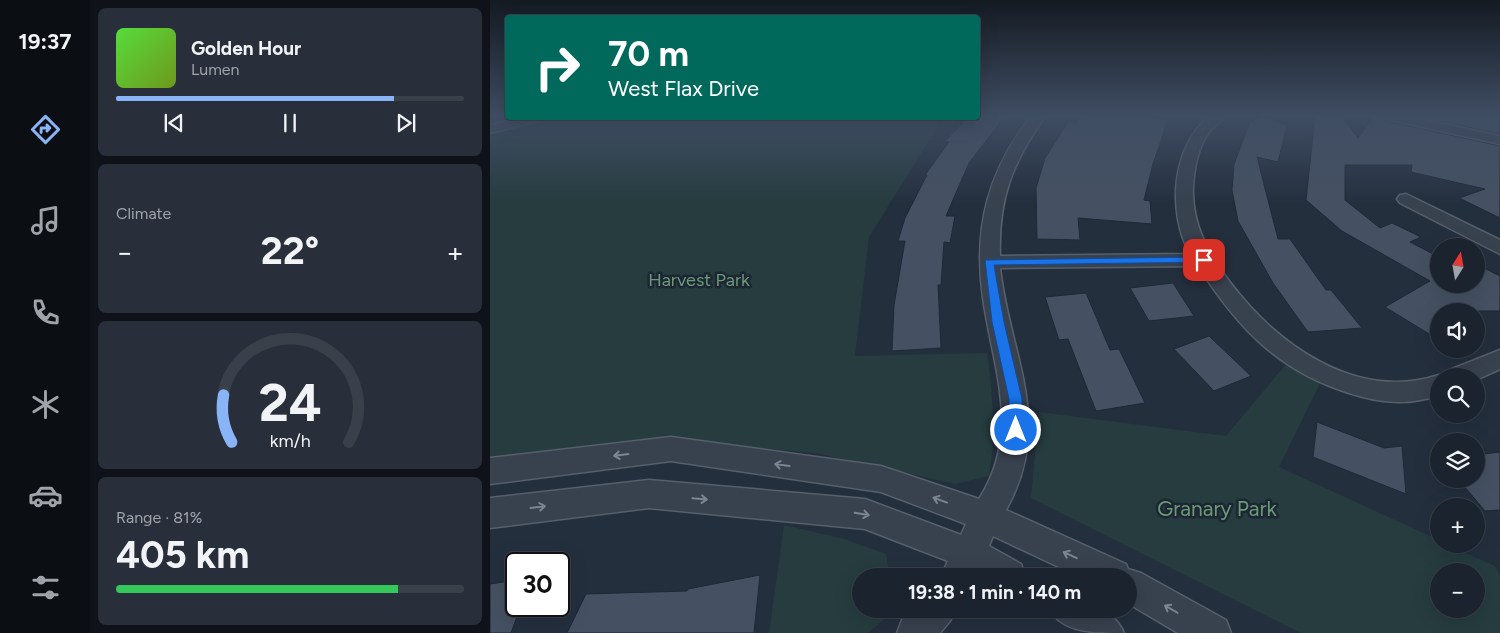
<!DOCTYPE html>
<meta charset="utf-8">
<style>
body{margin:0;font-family:Figtree,sans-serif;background:#282f3a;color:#f1f3f6;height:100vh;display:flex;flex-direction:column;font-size:19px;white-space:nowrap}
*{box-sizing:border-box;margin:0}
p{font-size:16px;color:#a0a4aa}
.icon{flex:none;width:28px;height:28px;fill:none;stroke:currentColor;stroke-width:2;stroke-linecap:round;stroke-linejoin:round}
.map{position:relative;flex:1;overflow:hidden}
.details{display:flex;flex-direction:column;gap:8px;padding:8px;background:#0f1319;width:400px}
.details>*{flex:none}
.hud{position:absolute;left:15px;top:15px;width:475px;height:105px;border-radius:5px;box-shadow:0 5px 20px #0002,0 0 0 1px #39404a;background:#00695c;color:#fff;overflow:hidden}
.needle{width:32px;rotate:11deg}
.buttons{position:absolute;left:940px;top:238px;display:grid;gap:10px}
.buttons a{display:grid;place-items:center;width:55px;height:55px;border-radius:50%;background:#1b232e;box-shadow:0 5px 20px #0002,0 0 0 1px #39404a;font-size:25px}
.speed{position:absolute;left:15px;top:552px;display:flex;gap:10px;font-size:25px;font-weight:700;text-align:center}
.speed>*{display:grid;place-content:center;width:65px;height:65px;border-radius:50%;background:#1b232e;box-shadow:0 5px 20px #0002,0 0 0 1px #39404a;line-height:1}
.speed .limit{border:2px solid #111;border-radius:8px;background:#fff;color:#111}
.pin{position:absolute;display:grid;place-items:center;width:42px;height:42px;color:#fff;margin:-21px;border-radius:10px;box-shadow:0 2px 8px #0006}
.me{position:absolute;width:55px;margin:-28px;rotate:0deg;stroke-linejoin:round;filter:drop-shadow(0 0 4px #0008)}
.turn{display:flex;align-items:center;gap:18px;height:105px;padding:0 20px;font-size:22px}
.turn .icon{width:65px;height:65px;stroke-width:2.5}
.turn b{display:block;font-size:35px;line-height:42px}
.big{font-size:38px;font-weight:700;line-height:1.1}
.details .tile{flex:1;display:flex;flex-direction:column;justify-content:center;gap:8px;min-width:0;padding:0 18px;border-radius:8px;background:#282f3a}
.details .dial{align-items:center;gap:0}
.dial svg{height:130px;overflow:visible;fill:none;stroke:#39404a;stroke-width:7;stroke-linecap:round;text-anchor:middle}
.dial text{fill:#f1f3f6;stroke:none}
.song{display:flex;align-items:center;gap:15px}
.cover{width:60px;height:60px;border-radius:8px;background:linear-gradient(135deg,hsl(110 70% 55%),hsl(80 70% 35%))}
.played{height:5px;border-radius:2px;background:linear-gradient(90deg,#8ab4f8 80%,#39404a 80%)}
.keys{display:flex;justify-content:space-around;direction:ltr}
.heat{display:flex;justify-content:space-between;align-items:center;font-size:28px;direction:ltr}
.charge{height:8px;border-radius:4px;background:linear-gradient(90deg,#34c759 81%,#39404a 0)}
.trip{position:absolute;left:362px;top:568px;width:285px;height:50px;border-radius:25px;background:#1b232e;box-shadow:0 5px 20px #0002,0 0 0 1px #39404a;font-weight:700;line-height:50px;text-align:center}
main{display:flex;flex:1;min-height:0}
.menu{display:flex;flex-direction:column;width:90px;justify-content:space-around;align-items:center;background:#0b0e12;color:#a0a4aa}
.menu .icon{width:35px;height:35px}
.menu .selected{color:#8ab4f8}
.menu b{font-size:22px;color:#f1f3f6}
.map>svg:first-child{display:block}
</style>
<main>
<nav class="menu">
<b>19:37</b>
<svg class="icon selected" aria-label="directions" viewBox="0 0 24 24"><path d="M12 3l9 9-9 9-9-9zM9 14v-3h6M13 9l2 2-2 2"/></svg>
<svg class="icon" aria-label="music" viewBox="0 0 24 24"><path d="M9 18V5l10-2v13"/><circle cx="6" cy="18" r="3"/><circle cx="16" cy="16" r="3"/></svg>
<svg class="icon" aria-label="phone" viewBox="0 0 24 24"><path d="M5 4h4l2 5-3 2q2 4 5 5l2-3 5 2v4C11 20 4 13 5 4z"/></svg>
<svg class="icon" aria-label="climate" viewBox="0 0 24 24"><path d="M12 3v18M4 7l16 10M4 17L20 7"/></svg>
<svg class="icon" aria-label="car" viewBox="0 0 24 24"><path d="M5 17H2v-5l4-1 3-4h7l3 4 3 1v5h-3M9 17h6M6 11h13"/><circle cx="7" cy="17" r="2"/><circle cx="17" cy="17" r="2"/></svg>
<svg class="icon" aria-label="filters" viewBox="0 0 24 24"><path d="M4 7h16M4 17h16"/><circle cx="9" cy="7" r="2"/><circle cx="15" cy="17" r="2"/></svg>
</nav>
<section class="details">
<div class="tile">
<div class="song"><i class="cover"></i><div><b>Golden Hour</b><p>Lumen</p></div></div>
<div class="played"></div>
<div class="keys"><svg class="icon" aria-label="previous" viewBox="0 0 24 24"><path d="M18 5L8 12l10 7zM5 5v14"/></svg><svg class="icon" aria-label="pause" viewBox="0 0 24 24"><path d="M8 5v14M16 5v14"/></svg><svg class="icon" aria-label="next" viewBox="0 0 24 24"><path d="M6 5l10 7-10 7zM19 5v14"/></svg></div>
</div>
<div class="tile"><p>Climate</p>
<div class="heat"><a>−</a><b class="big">22°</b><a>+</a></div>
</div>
<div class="tile dial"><svg viewBox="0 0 100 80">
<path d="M14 69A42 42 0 1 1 86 69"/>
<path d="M14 69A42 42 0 0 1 9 40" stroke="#8ab4f8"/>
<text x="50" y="56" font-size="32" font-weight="700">24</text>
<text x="50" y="72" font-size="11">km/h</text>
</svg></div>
<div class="tile"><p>Range · 81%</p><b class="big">405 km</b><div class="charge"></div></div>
</section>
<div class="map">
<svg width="1010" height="633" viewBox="0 0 1010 633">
<rect width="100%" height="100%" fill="#242f3e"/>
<path fill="#263c3f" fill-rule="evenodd" d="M55,118H453L379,237L365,356L497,353C503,393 506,436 499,476L465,484L326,453L166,439L0,457V132Z
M798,362L831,381L789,467L949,540V544H956L1005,566L1010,576V633H811L541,498L549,412L736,436ZM949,571H986V609H949Z
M294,525L354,539L396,554L400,576H371V609H406L378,633H279Z"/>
<path fill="#455162" stroke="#1f2835" d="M488,115H516L479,163L456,216H465L460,243L454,242L451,285H448L451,348L402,351L404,305L415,241H408L415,218L437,175H435L459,142L455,141L477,118H488Z
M594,115H650L678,120L663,164L654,200L660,201L662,224L588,218L590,240L547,239L546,188L555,158L578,122L586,123Z
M885,115L896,121L1010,146V218L969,198L995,189L921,172L922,165H855V200L890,228L902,223L931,237L920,242L949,257V284H986V264L1010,276V311H949V340L895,307L940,281L852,231L816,200L825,116L852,117L868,138Z
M920,115L1010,116V134Z
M773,116L797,125L788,162L767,157L788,239H800L836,290H841L872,328L818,332L783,283L748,221L742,190L744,164L760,122Z
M683,283L704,316L659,321L640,288Z
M596,293L620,350L629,349L655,403L606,411L578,339L569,340L555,297Z
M719,336L761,376L724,391L684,349Z
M827,422L894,448L912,446L916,494L823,457Z
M1010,452V510L995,511L968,479H986V455Z
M270,575L264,633H77L96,594L197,591L198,589Z
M26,580V606H31L21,633H0V584Z"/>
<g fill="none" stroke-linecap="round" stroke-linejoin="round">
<g stroke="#565f6c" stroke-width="3">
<path id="minor" d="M542,115H556C523,162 508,197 510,256L700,254C677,212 681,146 721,115H736C733,121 725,125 720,131C708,146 704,169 703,188C702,225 718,252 739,281C787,345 866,402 949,375L952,376H949V395C918,406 890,403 859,393C788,371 747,327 708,266L510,268C520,357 565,422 516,510L636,564L638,569L651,573L736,620L741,633H688L639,604V576H588L503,536L499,546L531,564L536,576H451L458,561L375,529L159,508L0,528V498L159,480L375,499L471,535L476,524L391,492L181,461L0,484V458L181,437L391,466L489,499C532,432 503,369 493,298C483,228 498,170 542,115Z
M889,115H913L1010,136V144L896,119Z
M28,118H50L48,121L0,133V125Z
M916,194L1010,240V254L910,203L907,199L910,195Z
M1010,350V369L986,380V376H958L962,369Z
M424,609H466L460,621L450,633H407L412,620Z
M559,609C588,607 621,602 634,633C605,633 573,633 559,609Z"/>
</g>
<use href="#minor" fill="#38414e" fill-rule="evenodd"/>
</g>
<defs><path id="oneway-shaft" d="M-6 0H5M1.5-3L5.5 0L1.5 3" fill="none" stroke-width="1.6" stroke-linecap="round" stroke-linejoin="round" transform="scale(1.25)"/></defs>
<g stroke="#7c8592">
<use href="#oneway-shaft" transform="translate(131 455) rotate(173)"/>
<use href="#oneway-shaft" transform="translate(292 465) rotate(-172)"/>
<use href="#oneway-shaft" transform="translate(210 499) rotate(5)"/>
<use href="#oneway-shaft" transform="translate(450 500) rotate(-160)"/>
<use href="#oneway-shaft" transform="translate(48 507) rotate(-7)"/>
<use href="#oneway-shaft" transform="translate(372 514) rotate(10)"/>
<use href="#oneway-shaft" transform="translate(580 555) rotate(-156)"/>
<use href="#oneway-shaft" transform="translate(681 609) rotate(-150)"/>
</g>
<linearGradient id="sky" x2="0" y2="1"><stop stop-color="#141a22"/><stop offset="0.57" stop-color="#3f4d63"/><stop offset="1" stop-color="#3f4d63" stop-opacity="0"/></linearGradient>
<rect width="1010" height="203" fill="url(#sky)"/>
<path fill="#1a73e8" stroke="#114b97" d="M714,257L719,260L718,262L504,265L514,322L532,399L533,430L531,435H521L519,430V399L502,322L495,260Z"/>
<g text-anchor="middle" stroke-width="5" stroke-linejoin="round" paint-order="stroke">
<g font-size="18" fill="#6b9a76" stroke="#1d2633">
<text x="209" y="286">Harvest Park</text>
</g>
<g font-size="21" fill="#6b9a76" stroke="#1d2633">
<text x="727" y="516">Granary Park</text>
</g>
</g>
</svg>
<div class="buttons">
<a><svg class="needle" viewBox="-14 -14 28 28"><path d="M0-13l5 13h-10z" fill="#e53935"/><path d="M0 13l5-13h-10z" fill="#a0a4aa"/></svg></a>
<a><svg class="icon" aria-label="sound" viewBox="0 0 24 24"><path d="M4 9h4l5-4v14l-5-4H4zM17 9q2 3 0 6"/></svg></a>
<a><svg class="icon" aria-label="search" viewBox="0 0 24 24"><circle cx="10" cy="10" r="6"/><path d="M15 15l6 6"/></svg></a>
<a><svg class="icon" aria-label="layers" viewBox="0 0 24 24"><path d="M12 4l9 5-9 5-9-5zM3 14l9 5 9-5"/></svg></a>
<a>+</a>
<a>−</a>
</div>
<div class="speed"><div class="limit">30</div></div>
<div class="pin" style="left:714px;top:260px;background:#d93025"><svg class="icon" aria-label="arrive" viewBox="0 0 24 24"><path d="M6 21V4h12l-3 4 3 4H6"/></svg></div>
<svg class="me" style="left:526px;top:430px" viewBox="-20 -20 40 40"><circle r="17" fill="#1a73e8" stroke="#fff" stroke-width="3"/><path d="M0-11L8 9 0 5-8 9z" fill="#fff"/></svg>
<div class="trip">19:38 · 1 min · 140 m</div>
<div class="hud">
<div class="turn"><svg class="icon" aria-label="right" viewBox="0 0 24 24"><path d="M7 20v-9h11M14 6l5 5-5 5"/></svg><div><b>70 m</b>West Flax Drive</div></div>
</div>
</div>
</main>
